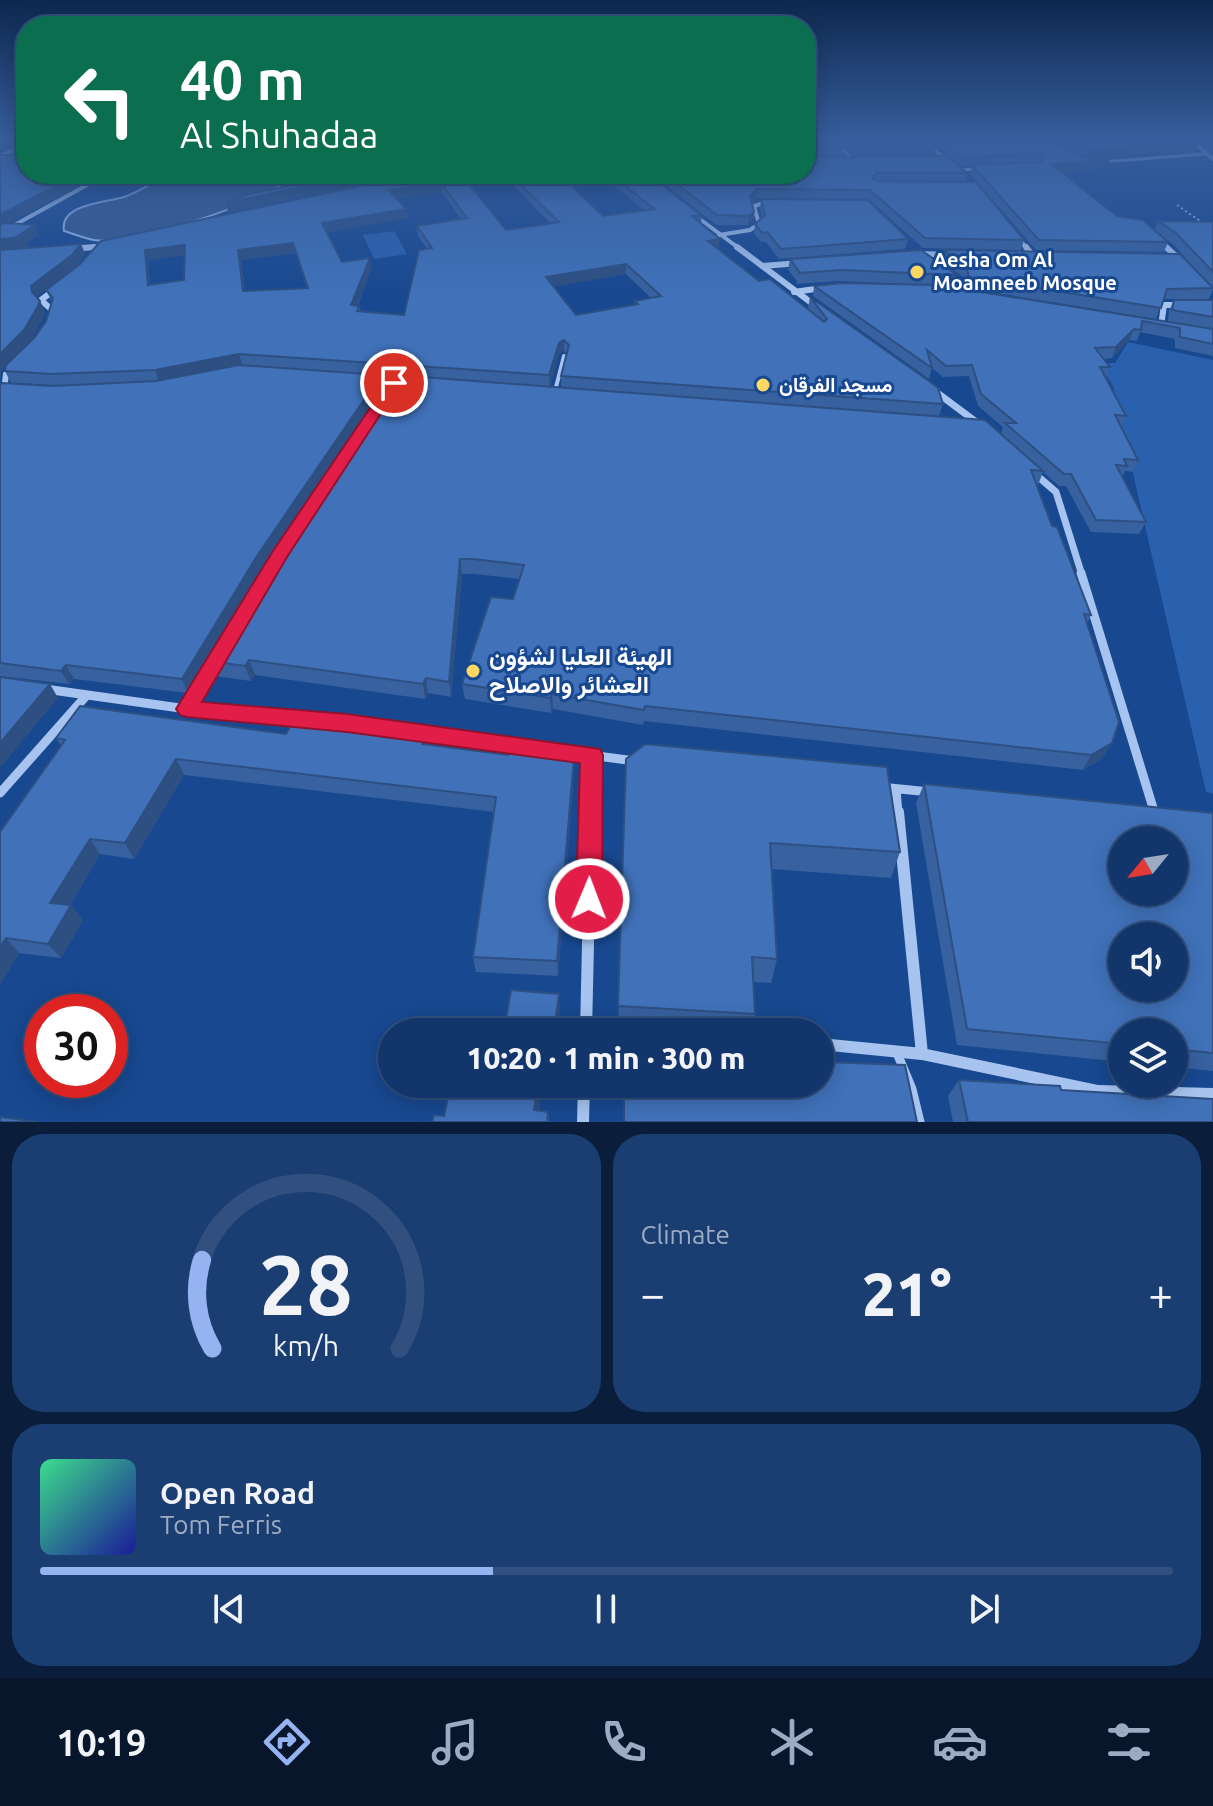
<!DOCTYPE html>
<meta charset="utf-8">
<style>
body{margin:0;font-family:Ubuntu,Vazirmatn,sans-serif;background:#1b3e72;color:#f1f3f6;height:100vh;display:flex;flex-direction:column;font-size:30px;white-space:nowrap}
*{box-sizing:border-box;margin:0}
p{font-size:26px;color:#9cabc2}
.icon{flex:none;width:44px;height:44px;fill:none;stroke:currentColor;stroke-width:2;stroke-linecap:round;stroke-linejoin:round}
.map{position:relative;height:1122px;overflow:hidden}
.side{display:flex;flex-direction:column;gap:12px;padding:12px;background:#0a1e3b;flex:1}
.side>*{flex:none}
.top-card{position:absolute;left:16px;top:16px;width:800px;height:168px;border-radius:32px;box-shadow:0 4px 20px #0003,0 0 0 2px #31507f;background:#0b6e4f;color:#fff;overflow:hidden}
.needle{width:52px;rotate:240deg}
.controls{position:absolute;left:1108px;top:826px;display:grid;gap:16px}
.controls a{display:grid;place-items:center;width:80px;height:80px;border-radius:50%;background:#12366c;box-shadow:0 4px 20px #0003,0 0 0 2px #31507f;font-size:40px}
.speed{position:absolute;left:24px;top:994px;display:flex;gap:16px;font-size:40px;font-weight:700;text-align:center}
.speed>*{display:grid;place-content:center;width:104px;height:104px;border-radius:50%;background:#12366c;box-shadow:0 4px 20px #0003,0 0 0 2px #31507f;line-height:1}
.speed .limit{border:12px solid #d22;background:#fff;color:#111}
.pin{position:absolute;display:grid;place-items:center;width:68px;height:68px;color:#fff;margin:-34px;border:4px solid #fff;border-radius:50%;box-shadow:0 2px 8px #0007}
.me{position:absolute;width:88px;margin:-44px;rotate:1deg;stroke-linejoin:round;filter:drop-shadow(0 0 6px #0008)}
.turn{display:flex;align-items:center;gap:28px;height:168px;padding:0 32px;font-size:36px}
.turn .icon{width:104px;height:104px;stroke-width:2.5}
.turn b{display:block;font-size:56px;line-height:68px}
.big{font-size:60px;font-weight:800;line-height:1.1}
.side .card{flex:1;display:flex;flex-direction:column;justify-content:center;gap:12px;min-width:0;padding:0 28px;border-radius:32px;background:#1b3e72}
.side .dial{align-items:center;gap:0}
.dial svg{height:208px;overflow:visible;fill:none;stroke:#31507f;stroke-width:7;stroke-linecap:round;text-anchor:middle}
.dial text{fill:#f1f3f6;stroke:none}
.song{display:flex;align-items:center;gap:24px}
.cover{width:96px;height:96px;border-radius:12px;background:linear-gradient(135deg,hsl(150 70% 55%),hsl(240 70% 35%))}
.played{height:8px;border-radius:4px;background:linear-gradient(90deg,#95b2f1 40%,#31507f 40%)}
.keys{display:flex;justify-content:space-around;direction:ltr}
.heat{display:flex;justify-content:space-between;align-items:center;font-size:44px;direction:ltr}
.side .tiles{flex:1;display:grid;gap:12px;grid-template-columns:1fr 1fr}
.card:last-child{grid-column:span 2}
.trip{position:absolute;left:378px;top:1018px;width:456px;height:80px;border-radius:40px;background:#12366c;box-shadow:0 4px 20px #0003,0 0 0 2px #31507f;font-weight:800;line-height:80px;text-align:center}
.menu{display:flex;height:128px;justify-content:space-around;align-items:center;background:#07162b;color:#9cabc2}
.menu .icon{width:56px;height:56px}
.menu .active{color:#95b2f1}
.menu b{font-size:36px;color:#f1f3f6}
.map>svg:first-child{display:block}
</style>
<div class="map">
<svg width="1213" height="1122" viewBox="0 0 1213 1122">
<rect width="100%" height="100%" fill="#184890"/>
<path fill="#2a61af" d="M394,231L407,254L374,259L363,235Z
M1128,342L1213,360V794L1206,792L1113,386L1099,363H1115Z"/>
<path fill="#37598f" stroke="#98bff2" stroke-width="2" d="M170,174H293L295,176C264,202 134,246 94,240C84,238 74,234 64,231C59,204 105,203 124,197C139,192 155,181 170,174Z"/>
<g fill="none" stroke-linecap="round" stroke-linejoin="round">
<path stroke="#a6c4ef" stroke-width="2" stroke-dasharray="2 3" stroke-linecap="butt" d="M1177,205L1213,230"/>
<path stroke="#a6c4ef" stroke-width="3" d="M834,138L853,161
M920,138L947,160
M1101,162L1205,154
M959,170L979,169"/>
<path stroke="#a6c4ef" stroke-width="4" d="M555,391L564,356"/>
<path stroke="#a6c4ef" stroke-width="5" d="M554,395L555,389"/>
<path stroke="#a6c4ef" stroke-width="9" d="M897,1053L912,1089L920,1122"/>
<path stroke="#a6c4ef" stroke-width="4" d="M1189,138L1213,159
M0,156L26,144
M693,214L740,249
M0,233L107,174
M719,235L750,230L759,224L754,206L770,201
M1017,236L1027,249
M1159,240L1168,249
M73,249L103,246"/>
<path stroke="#a6c4ef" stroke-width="6" d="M737,247L817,307
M1026,247L1033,256
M1166,247L1178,258
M72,249L94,247
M917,254L952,255
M762,266L800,263
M948,274L959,281L961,292
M794,292L822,288
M51,318L52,310L41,300L57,288
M1156,325L1161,326L1164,305H1180
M932,389L935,391
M4,391L6,374L14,367"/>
<path stroke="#a6c4ef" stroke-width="7" d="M932,389L979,424
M0,395L7,389
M1034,473L1056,492L1082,575"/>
<path stroke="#a6c4ef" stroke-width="9" d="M1081,573L1154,811
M45,689L187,709L347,723L635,761
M187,709L217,659
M880,787L930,792
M896,789L898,814
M0,793L86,696
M591,814L592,755"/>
<path stroke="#a6c4ef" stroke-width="12" d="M898,812L922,1054L1098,1091L1213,1094
M586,1032L591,812
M820,1044L922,1054
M583,1122L584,1084"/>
</g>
<path fill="#37619f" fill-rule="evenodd" d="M0,138H26V174H101L9,223L39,235L26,243L28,247L3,250L81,244L85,254L76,266L36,297L40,301L45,312L43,318L30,342L34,338L46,321L52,302L46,290L416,174H573L560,175L603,216L644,210L600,174H648L702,216L701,224L719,249H718L759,281L811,311L808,308L810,297L943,404L939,416L561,388V376L566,353L564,351L559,354L550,387L1001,434L1003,427L978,406L969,376L943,377L932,368L929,379L813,296L814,286L906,284L840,281L796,284L797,281L788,270L790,259L957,275L954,286H943L1213,329V356L1175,348V339L1140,332L1137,341L1129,340L1112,358L1104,359L1110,367L1106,378L1126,416L1121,427L1138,460L1133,472L1125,471L1122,477L1146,522L1139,534L1091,532L1066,486H1059L1043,472L1038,485H1037L1052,526L1091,615L1087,624L1103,758L1083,770L644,721L643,725L553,709L551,713L465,699L462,684L513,599L520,579L475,574H462L451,697L428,693L425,699L255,675L251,681L215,676L209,661L395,376L242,365L381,375L383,387L262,569L188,693L74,679L69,684L0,676V385H57L11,383L5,371L6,365L1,370L0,378V155H22H15L11,146L24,140L0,150ZM506,178L551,224L506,230L466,180ZM442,192L461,219L417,226L418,236L427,249L404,315L361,311L359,306H358L371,268L342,262L327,232L408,218L397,198ZM296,253L307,289L245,291L241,260ZM185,255L184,280L150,285L148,260ZM626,274L651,298L635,301V304L576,315L553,286Z
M806,138L844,147L843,156H806Z
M838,138H925L936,147L934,155L854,156Z
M926,138H1195V150L1084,158L1110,160L1107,168L1061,172L1117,216L1154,230L1158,221L1213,222V289L1209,299H1163L1156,319L966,288L963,277L940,260L943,250L1210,285L1172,243L1159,234L1168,242L1164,252L1036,250L970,174L972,165H961Z
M1195,138H1213V153Z
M807,157L967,173L965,182L1024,240L1021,250L923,248L868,199L756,198L752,203L754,212L753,222L748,225H716L652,174H806Z
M412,174L228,212L297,184L295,176Z
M761,199L908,239L905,249L779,259L766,242H761L754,233L755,224L762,218L760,208Z
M1174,300H1213V329L1168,321L1169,311Z
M286,734L426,744L574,773L558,976L476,972L473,957L494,812L184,775L134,859L100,854L70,905L83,920L61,958L19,953L0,984V832L61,746L56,738Z
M626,759L900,852L891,878L772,869L777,959L771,983L753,982L755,1014L750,1032H666L618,1029Z
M924,784L1213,813V1071L1174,1067V1032H1122V1062L957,1045L916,803Z
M959,1080L1061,1090L1213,1122H953L948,1096Z
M451,1084H551V1088L542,1087L539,1111L548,1112L549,1122H432L444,1116Z"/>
<path fill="#2d4f82" d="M4,138H23L24,139L0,150V140Z
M1199,142L1195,150L1084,158L1087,150Z
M1110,160L1107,168L1049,173L1051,164Z
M79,174H101L0,228V215Z
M367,174H412L228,212L226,203Z
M441,183L442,192L391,199L389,190Z
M757,189L756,198L749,206L750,196Z
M406,209L408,218L324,233L322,223Z
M754,212L753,222L748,225L749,216Z
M35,225L39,235L26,243L28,247L0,250V239L16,237Z
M720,239L719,249L707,251L708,241Z
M293,243L296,253L241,260L246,302L243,291L238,250Z
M81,244L85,254L76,266L36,297L32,292L31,286Z
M185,245L188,255L148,260L151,296L148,285L145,250Z
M370,258L371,268L354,316L351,305Z
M626,264V274L546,288V277Z
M40,301L45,312L43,318L30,342L1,370L0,378V354Z
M1134,329L1129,340L1112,358L1116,347Z
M564,340V351L559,354L550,387L549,375L559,343Z
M239,354L242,365L159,381L155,370Z
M381,375L383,387L262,569L188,693L182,679L257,556Z
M460,559L462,574L451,697L449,682Z
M249,660L255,675L251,681L245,666Z
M66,665L74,679L69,684L61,671Z
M426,678L428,693L425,699L423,684Z
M50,684L58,698L0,768V743Z
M552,694L553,709L551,713L550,698Z
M1112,743L1103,758L1083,770L1091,755Z
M574,757V773L558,976L557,961Z
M176,759L184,775L134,859L125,843Z
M90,839L100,854L62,918L50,903Z
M71,905L83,920L61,958L48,944Z
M6,938L19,953L0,984V947Z
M559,994L560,1013L558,1032H554Z
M538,1084H542V1087L538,1122L534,1110Z"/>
<path fill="#4071b9" stroke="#2d4f82" stroke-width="2" fill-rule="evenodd" d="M26,138V148L11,146L25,139Z
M806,138H837L844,147L806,148Z
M847,138H925L936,147H856Z
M938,138H1046L1085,158L1110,160L1051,164L1117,216L1143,220L1168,242L1039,240L972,165L1040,162L1044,159L1043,154L963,157Z
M1065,138H1195L1199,142L1087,150Z
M26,153V174H79L0,215V155H24Z
M806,156L807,157L947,156L967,173H877L872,178L877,181L976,182L1024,240L925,238L870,190L757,189L750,196L754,212L749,216L717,215L664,174H806Z
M304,174H367L226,203L248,194L304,183L295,176Z
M416,174H461L506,230L559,222L510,174H559L603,216L654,209L611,174H648L702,216H692L720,239L708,241L759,281L770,279L824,322L827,319L810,297L929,381L938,388L943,404L561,376L569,345L564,340L559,343L549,375L239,354L155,370L52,374L5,371L6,365L34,338L46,321L53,298L46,290L80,264L101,241ZM441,183L467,218L417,226L432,248L419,250L404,315L357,311L359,306L351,305L370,258L342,262L322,223L406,209L389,190ZM293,243L308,288L243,291L238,250ZM185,245L184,280L148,285L145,250ZM626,264L661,296L635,301L638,304L576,315L546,277Z
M761,199L868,200L908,239L781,249L767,232L762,233L755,224L765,215Z
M1158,221L1213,222V272L1176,233Z
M5,223L35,225L16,237H24L0,239V225Z
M81,244L72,255L31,286L32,292L40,301L38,306L24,330L0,354V250Z
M921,250L957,275L842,270L798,273H800L790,259Z
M943,250L1180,254L1213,288L1167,289L1161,308L969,277L966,266Z
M842,283L937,285L1213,329V344L1180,337V328L1142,321L1141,330L1134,329L1116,347L1095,348L1110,367H1100L1126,416L1115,415L1138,460L1124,459L1127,466L1116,465L1146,522L1096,520L1071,474H1064L1005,423H1016L981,394L972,365L946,366L927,350L932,368L814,286Z
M1174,300H1213V317L1172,310Z
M239,365L381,375L257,556L182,679L66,665L61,671L0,663V385L3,383L52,386L156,381Z
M396,375L985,420L1043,471L1031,470L1052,526L1057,527L1091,615L1084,614L1119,722L1112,743L1091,755L645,706L644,710L552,694L550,698L462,684L491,597L513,599L524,565L473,559H460L449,682L426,678L423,684L249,660L245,666L209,661L271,560Z
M0,677L50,684L0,743Z
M80,706L286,734L293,721L424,737L422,744L508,755L509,752L574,757L557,961L473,957L496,797L176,759L125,843L90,839L50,903L71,905L48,944L6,938L0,947V832L65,740L56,738Z
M645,744L887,767L900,852L770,843L777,959L752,957L755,1014L618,1006L626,759Z
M924,784L1213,813V1053L1174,1049V1032H1122V1044L967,1029ZM1122,840H1174V892H1122ZM1122,936H1174V988H1122Z
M511,990L559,994L554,1032H504Z
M820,1055H824L826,1062L905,1065L917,1122H624V1084H820Z
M959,1080L1060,1086L1061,1090L1213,1099V1122H968Z
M451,1084H538L534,1110L548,1112L547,1122H432L434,1115L444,1116Z
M0,1117L39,1122H0Z"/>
<linearGradient id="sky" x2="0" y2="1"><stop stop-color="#0d284f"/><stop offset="0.47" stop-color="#375e9c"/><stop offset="1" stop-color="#375e9c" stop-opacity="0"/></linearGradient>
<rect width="1213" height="295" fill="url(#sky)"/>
<path fill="#e11d48" stroke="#92132f" stroke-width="2" d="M394,378L401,383L287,557L202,702L347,714L600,749L603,755L602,899L598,908L589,911L579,908L576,899L580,763L347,732L187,717L180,715L176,709L273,551L389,380Z"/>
<g fill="#ffd864" stroke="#184890" stroke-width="3">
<circle cx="917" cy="272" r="8"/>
<circle cx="763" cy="385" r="8"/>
<circle cx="473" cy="671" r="8"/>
</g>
<g text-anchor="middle" stroke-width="6" stroke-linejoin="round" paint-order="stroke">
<g font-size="20" font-weight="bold" fill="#fff" stroke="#184890" text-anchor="start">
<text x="933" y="267">Aesha Om Al<tspan x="933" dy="23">Moamneeb Mosque</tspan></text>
<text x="779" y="392">مسجد الفرقان</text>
</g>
<g font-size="24" font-weight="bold" fill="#fff" stroke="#184890" text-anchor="start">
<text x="489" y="665">الهيئة العليا لشؤون<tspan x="489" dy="28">العشائر والاصلاح</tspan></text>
</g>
</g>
</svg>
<div class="controls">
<a><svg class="needle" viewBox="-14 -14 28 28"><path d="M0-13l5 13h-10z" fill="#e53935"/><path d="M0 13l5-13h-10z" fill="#9cabc2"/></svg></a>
<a><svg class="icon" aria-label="sound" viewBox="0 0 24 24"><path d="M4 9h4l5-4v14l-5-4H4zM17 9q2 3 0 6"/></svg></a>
<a><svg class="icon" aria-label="layers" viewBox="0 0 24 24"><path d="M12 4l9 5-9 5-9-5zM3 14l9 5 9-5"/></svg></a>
</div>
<div class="speed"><div class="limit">30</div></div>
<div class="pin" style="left:394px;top:383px;background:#d93025"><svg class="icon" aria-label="arrive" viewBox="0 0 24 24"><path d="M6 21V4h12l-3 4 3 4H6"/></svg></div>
<svg class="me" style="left:589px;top:899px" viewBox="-20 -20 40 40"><circle r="17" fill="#e11d48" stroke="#fff" stroke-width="3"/><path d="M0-11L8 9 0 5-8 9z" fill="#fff"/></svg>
<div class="trip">10:20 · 1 min · 300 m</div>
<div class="top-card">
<div class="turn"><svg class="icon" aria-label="left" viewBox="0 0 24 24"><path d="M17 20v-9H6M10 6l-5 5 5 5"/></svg><div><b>40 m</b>Al Shuhadaa</div></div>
</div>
</div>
<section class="side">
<div class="tiles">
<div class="card dial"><svg viewBox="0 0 100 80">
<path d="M14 69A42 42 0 1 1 86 69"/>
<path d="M14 69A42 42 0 0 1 10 35" stroke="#95b2f1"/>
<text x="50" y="56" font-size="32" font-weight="700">28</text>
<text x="50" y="72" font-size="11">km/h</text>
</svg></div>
<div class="card"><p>Climate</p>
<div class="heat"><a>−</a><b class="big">21°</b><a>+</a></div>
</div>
<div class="card">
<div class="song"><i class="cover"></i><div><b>Open Road</b><p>Tom Ferris</p></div></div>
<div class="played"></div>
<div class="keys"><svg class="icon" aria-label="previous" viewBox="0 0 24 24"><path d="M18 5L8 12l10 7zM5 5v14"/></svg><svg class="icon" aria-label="pause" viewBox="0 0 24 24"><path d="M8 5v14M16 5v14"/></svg><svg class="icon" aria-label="next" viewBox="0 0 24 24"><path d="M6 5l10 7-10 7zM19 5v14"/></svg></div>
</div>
</div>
</section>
<nav class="menu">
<b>10:19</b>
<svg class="icon active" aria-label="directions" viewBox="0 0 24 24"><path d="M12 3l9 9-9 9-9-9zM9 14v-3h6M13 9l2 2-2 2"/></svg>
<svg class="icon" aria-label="music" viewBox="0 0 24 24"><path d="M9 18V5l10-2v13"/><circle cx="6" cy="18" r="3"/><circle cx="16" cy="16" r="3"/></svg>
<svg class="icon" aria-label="phone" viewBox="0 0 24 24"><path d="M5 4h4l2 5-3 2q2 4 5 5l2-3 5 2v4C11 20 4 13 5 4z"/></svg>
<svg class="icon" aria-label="climate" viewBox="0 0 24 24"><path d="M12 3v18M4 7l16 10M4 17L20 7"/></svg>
<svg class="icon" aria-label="car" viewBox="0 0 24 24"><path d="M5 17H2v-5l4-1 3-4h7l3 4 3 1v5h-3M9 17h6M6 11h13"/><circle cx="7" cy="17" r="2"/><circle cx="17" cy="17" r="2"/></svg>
<svg class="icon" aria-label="filters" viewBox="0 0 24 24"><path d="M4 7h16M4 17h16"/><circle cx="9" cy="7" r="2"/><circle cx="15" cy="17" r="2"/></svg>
</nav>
